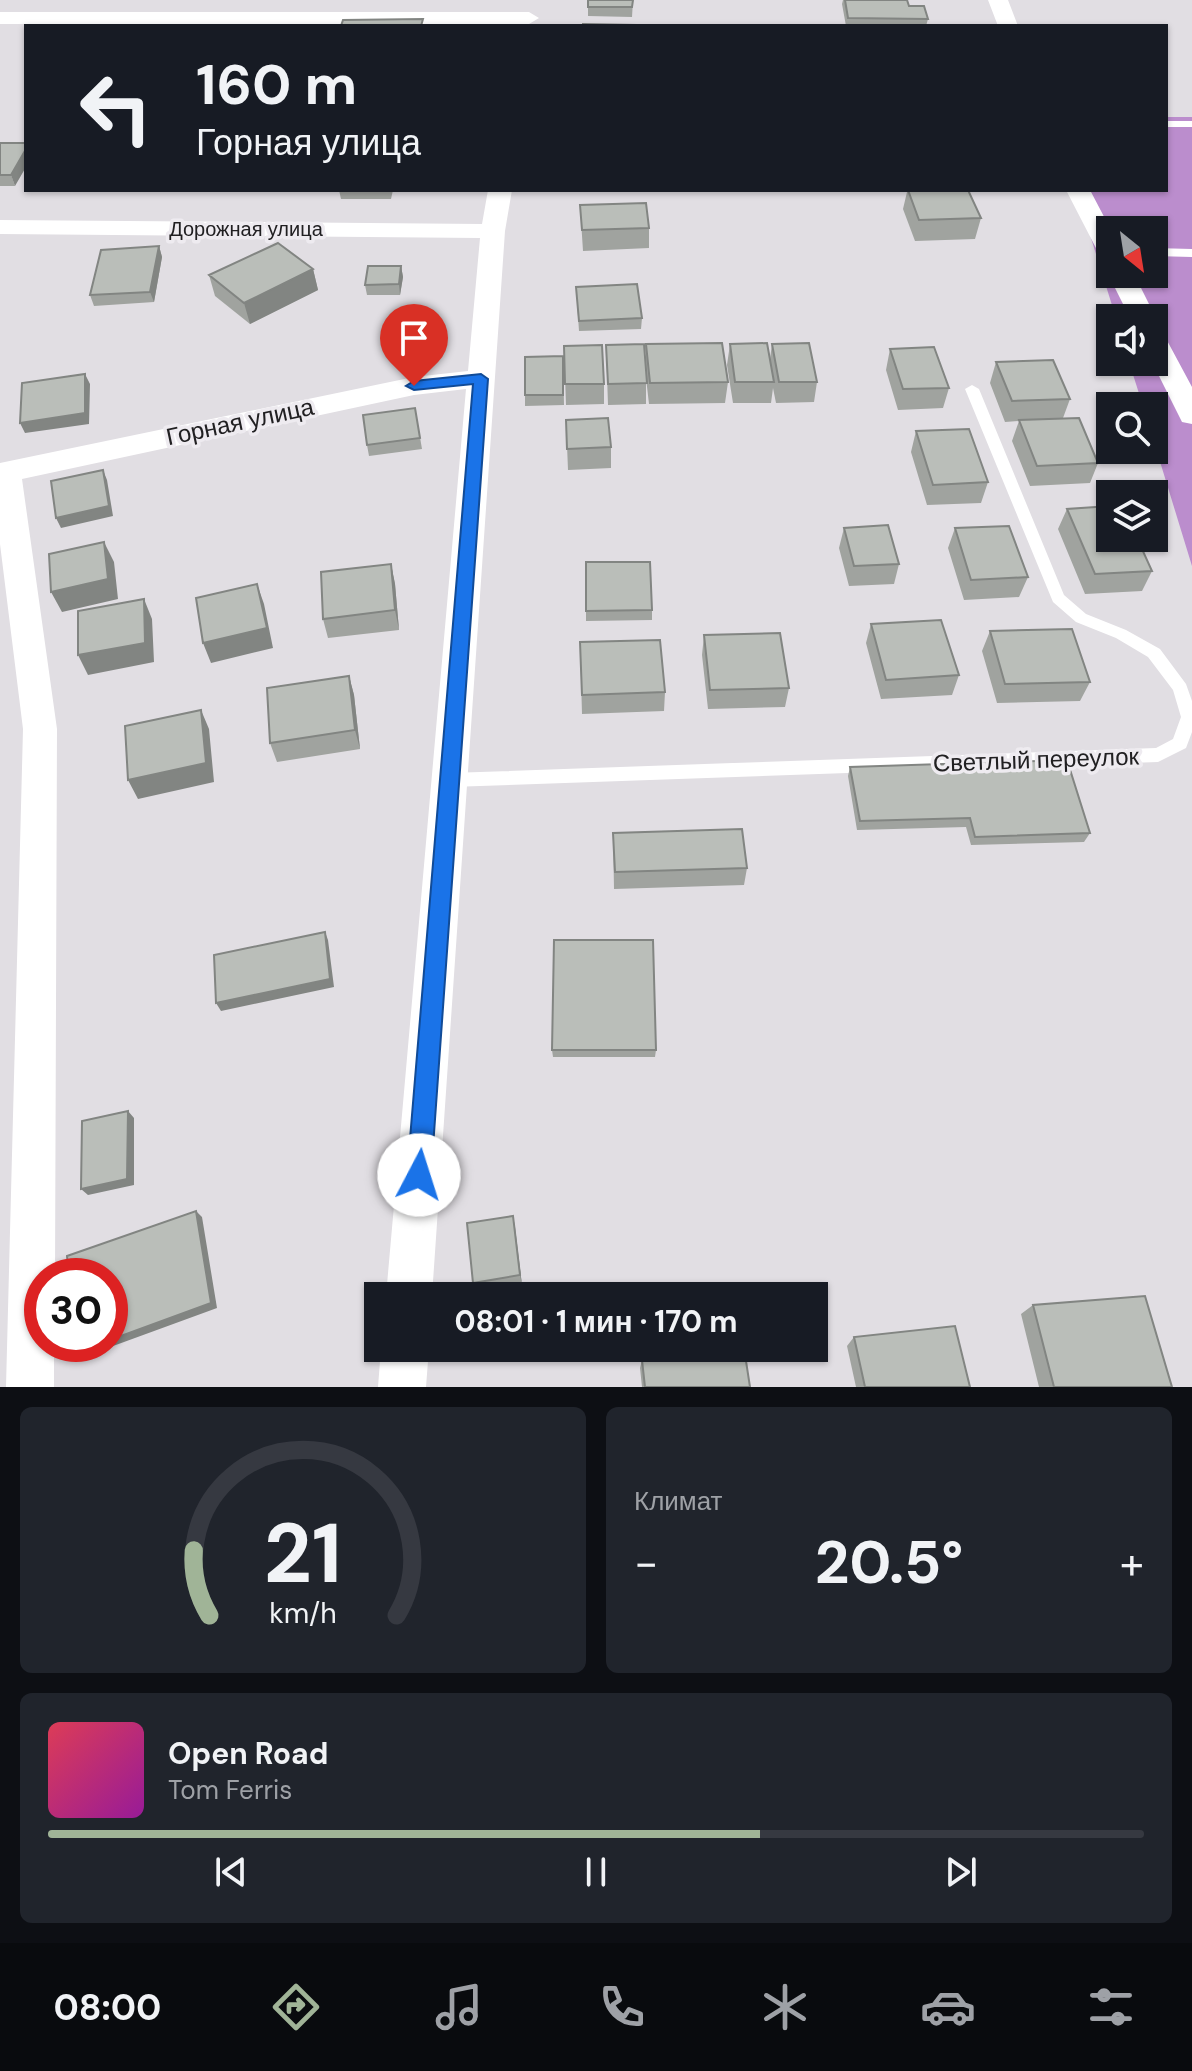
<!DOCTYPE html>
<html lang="ru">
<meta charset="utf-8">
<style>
body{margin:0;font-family:"DM Sans",sans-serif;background:#20242c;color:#f1f3f6;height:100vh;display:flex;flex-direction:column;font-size:30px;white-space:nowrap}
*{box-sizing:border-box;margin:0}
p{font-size:26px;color:#9ea1a6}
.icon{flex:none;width:44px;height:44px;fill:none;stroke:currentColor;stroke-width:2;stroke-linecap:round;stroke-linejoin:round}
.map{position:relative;height:1387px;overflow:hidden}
.side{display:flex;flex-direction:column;gap:20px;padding:20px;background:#0d0f14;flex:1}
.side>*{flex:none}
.top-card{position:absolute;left:24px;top:24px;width:1144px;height:168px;border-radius:0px;box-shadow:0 2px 6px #0004;background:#171b24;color:#f1f3f6;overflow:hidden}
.needle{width:52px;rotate:150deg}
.buttons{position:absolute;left:1096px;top:216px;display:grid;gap:16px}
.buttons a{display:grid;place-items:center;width:72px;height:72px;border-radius:0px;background:#171b24;box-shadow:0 2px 6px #0004;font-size:40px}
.speed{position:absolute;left:24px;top:1258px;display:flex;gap:16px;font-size:40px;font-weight:700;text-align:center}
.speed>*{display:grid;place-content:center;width:104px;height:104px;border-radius:50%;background:#171b24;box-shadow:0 2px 6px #0004;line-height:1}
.speed .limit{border:12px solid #d22;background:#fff;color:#111}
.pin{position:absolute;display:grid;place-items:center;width:68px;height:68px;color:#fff;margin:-82px -34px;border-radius:50% 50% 50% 0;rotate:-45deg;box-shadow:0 0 8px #0007}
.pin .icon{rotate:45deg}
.me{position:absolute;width:88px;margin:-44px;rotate:5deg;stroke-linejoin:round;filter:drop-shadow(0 0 6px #0008)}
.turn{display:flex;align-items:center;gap:28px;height:168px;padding:0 40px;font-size:36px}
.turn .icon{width:104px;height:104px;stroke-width:2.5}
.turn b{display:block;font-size:56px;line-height:68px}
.big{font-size:60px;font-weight:700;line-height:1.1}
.side .widget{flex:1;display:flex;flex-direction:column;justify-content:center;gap:12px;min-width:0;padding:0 28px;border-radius:12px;background:#20242c}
.side .dial{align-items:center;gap:0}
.dial svg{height:208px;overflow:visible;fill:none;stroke:#363941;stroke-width:7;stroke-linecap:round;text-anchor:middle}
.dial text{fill:#f1f3f6;stroke:none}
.song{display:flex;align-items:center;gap:24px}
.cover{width:96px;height:96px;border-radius:12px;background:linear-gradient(135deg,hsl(350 70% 55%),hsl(300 70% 35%))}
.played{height:8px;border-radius:4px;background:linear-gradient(90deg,#a0b497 65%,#363941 65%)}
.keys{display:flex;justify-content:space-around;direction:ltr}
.heat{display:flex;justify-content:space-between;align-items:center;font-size:44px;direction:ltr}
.side .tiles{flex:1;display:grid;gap:20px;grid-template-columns:1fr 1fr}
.widget:last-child{grid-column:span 2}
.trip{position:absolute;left:364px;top:1282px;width:464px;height:80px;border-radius:0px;background:#171b24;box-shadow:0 2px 6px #0004;font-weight:700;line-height:80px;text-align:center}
.dock{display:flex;height:128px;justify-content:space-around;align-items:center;background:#090b0e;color:#9ea1a6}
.dock .icon{width:56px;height:56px}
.dock .selected{color:#a0b497}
.dock b{font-size:36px;color:#f1f3f6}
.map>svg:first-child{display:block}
</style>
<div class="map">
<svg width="1192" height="1387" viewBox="0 0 1192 1387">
<rect width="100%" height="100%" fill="#e1dee3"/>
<path fill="#bb8dcd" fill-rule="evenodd" d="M1166,117H1192V566L1154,442V406H1143L1129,362H1154V318H1116L1076,190H1166ZM1110,230H1154V274H1110Z"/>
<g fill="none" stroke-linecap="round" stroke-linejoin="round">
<path fill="#fff" fill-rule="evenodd" d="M1166,121H1192V127H1166Z
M1154,248L1192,249V257L1154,256Z
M972,385L979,389L1064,595L1086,614L1126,630L1160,649L1186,684L1192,701V732L1186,748L1158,762L450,787L444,785L442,780L444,775L450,773L1156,748L1173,739L1181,717L1173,690L1148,657L1116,638L1076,622L1053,602L965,389Z"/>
<path fill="#fff" fill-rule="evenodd" d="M988,0H1008L1018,26H998Z
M0,12H529L539,18L529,24H0Z
M488,190H512L505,231L432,1296H386L466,389L414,395L22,479L57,729L55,1276H42V1344H54V1387H6L23,729L0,544V463L414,377L468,371L480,238L0,234V220L482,224Z
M1066,190H1090L1111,230L1110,259L1101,257L1098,252Z
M1110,272V274H1134L1156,318L1154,321V318H1130L1108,274Z
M1154,331L1163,333L1192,387V424L1182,422L1152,362Z
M381,1348H429L426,1387H378Z"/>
</g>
<path fill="#a0a39f" d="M588,0H633L632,17L588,16Z
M843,0H907L909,6L928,19L926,26H846L842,4Z
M0,143L15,186H0Z
M339,190H393L391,199H341Z
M903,190H968L981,218L975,239L915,241L903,209L907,192H904Z
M580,205L649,228V248L583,251Z
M159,246L162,257L154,302L94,306L90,295Z
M401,266L403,277L400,295H367L365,285Z
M313,269L318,290L250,324L215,296L209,275Z
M576,287L642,318L641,329L579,331Z
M646,344L728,382L725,403L649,404L646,378V404L608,405L606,345L645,364Z
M730,344L770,359L772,344L817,382L814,402L776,403L773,388L771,403H733L727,365Z
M564,346L604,384V404L566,405Z
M890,349L949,388L943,408L898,410L886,370Z
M563,356L564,405L525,406V395Z
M996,362L1070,399L1063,418L1098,463L1090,483L1030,486L1012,441L1019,421L1005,422L990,383Z
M415,408L422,449L369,456L367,445Z
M566,420L611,447V468L568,470Z
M916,431L988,482L981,503L927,505L911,452Z
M1067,509L1152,571L1142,591L1085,594L1058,529Z
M844,528L899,564L894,584L849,586L839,548Z
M955,528L1028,577L1019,597L964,600L948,548Z
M586,562L652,610V620L586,621Z
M391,564L395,584L399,630L328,638L323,619Z
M871,624L959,675L952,695L881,699L866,643Z
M990,631L1090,682L1080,701L997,703L982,651Z
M704,635L789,688L785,707L708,709L702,655Z
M580,642L665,692L664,711L582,714Z
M349,676L354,695L360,749L277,762L270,743Z
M850,767L1090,833L1084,842L971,845L966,827L857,830L848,776Z
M613,833L747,868L744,885L614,889Z
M552,1050H656L655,1057H553Z
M513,1216L522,1285L476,1292L473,1283Z
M1033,1305L1172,1387H1039L1021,1314Z
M854,1337L970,1387H856L847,1346Z
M642,1360L750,1387H642L640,1368Z"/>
<path fill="#828582" d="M26,149V167L15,186L11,175Z
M159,246L162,257L154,302L150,292Z
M401,266L403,277L400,295L399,284Z
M313,269L318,290L250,324L244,303Z
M85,374L90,384L89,424L25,433L20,423Z
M103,470L107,480L113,516L61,528L56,518Z
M104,542L114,562L118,599L62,612L51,592Z
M391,564L395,584L399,630L395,610Z
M257,584L264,604L273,648L211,663L203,643Z
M144,599L152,619L154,662L88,675L78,655Z
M349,676L354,695L360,749L355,730Z
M201,710L209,729L214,782L138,799L128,780Z
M325,932L328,940L334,987L221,1011L216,1003Z
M128,1111L134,1118V1185L88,1195L81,1189Z
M196,1211L202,1217L217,1308L83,1357L76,1353L99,1344H110V1340Z
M513,1216L515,1227L522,1285L520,1275Z"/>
<path fill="#babeb9" stroke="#828582" stroke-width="2" d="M588,0H633L632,7H588Z
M845,0H907L909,6H924L928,19L848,18Z
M423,19L421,26H341L343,20Z
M583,24L637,25L583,26Z
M281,25L323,26H281Z
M0,143H26V149L11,175H0Z
M908,190H968L981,218L919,220Z
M646,203L649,228L582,230L580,205Z
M278,243L313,269L244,303L209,275Z
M159,246L150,292L90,295L101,250Z
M368,266H401L399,284L365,285Z
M637,284L642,318L579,321L576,287Z
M722,343L728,382L650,383L646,344Z
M767,343L774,382H735L730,344Z
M809,343L817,382H779L772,344Z
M644,344L647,383L608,384L606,345Z
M602,345L604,384H565L564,346Z
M934,347L949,388L903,389L890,349Z
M563,356V395H525V357Z
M1053,360L1070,399L1012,401L996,362Z
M85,374V413L20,423L22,383Z
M415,408L420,438L367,445L363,415Z
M608,418L611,447L567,449L566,420Z
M1079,418L1098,463L1037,466L1019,420Z
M969,429L988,482L933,485L916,431Z
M103,470L109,506L56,518L51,481Z
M1110,506V538H1137L1152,571L1095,574L1067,509Z
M888,525L899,564L854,566L844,528Z
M1009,526L1028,577L971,580L955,528Z
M104,542L108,579L51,592L49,554Z
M586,562H650L652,610L586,611Z
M391,564L395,610L323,619L321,572Z
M257,584L267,628L203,643L196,598Z
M144,599L145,643L78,655V611Z
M941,620L959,675L886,680L871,624Z
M1072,629L1090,682L1005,684L990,631Z
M780,633L789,688L710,690L704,635Z
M660,640L665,692L582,695L580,642Z
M349,676L355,730L270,743L267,688Z
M201,710L206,763L128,780L125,726Z
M1067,760L1090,833L975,837L970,818L860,821L850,767Z
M742,829L747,868L615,872L613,833Z
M325,932L330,979L216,1003L214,955Z
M554,940H653L656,1050H552Z
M128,1111L127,1179L81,1189L82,1121Z
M196,1211L211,1303L110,1340V1276H69L67,1256Z
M513,1216L520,1275L473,1283L467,1223Z
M1145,1296L1172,1387H1054L1033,1305Z
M955,1326L970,1387H865L854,1337Z
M75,1344H99L76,1353Z
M738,1348H744L750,1387H645L642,1360Z"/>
<path fill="#1a73e8" stroke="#114b97" stroke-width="2" d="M481,374L488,379L431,1175L427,1183L419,1186L411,1183L407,1175L473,384L414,390L406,386L414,381Z"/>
<g text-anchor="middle" stroke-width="7" stroke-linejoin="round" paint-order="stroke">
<g font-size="20" fill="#212022" stroke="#eeebf0">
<text x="246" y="236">Дорожная улица</text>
</g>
<g font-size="24" fill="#212022" stroke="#eeebf0">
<text transform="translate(240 422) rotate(-12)" y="8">Горная улица</text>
<text transform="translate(1036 760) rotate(-2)" y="8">Светлый переулок</text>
</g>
</g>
</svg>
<div class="buttons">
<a><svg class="needle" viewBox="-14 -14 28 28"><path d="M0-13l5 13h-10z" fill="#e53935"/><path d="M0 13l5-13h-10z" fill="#9ea1a6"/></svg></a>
<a><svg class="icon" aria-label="sound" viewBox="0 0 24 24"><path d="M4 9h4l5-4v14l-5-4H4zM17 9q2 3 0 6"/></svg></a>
<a><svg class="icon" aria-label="search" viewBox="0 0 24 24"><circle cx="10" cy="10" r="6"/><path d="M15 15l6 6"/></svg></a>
<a><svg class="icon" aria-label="layers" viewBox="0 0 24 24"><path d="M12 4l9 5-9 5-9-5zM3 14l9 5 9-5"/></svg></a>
</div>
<div class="speed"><div class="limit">30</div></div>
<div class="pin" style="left:414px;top:386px;background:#d93025"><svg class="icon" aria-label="arrive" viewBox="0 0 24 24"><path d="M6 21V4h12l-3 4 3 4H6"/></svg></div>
<svg class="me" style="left:419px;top:1175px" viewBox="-20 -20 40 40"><circle r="19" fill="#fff"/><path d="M0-13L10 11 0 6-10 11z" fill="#1a73e8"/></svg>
<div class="trip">08:01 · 1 мин · 170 m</div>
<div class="top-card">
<div class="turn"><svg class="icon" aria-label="left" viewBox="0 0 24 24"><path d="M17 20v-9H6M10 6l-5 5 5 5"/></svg><div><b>160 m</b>Горная улица</div></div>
</div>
</div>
<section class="side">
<div class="tiles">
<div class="widget dial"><svg viewBox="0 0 100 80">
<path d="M14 69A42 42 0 1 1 86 69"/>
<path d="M14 69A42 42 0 0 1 8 44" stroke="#a0b497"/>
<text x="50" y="56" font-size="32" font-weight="700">21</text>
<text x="50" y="72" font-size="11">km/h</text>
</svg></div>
<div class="widget"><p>Климат</p>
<div class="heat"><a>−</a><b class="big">20.5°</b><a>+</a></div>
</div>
<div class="widget">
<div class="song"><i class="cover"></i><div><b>Open Road</b><p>Tom Ferris</p></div></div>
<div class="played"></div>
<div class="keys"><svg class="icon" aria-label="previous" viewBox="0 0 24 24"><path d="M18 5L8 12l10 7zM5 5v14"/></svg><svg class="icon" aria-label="pause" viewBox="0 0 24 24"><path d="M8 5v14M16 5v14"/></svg><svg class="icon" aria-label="next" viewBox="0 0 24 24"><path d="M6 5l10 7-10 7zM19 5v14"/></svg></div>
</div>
</div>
</section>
<nav class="dock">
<b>08:00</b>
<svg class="icon selected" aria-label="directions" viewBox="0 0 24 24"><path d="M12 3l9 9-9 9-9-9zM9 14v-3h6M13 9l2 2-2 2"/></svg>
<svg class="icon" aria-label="music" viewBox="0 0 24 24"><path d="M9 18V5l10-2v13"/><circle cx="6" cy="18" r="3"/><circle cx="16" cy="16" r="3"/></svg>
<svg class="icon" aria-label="phone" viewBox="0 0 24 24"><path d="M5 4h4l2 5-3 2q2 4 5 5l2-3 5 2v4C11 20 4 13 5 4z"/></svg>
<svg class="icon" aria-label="climate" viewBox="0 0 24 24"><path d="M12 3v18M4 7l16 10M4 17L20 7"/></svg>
<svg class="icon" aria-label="car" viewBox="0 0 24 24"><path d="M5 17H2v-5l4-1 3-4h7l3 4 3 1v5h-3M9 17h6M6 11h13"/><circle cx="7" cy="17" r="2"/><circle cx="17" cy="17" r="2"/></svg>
<svg class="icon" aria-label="filters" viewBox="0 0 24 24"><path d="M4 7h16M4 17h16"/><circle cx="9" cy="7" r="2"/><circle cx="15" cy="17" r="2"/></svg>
</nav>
